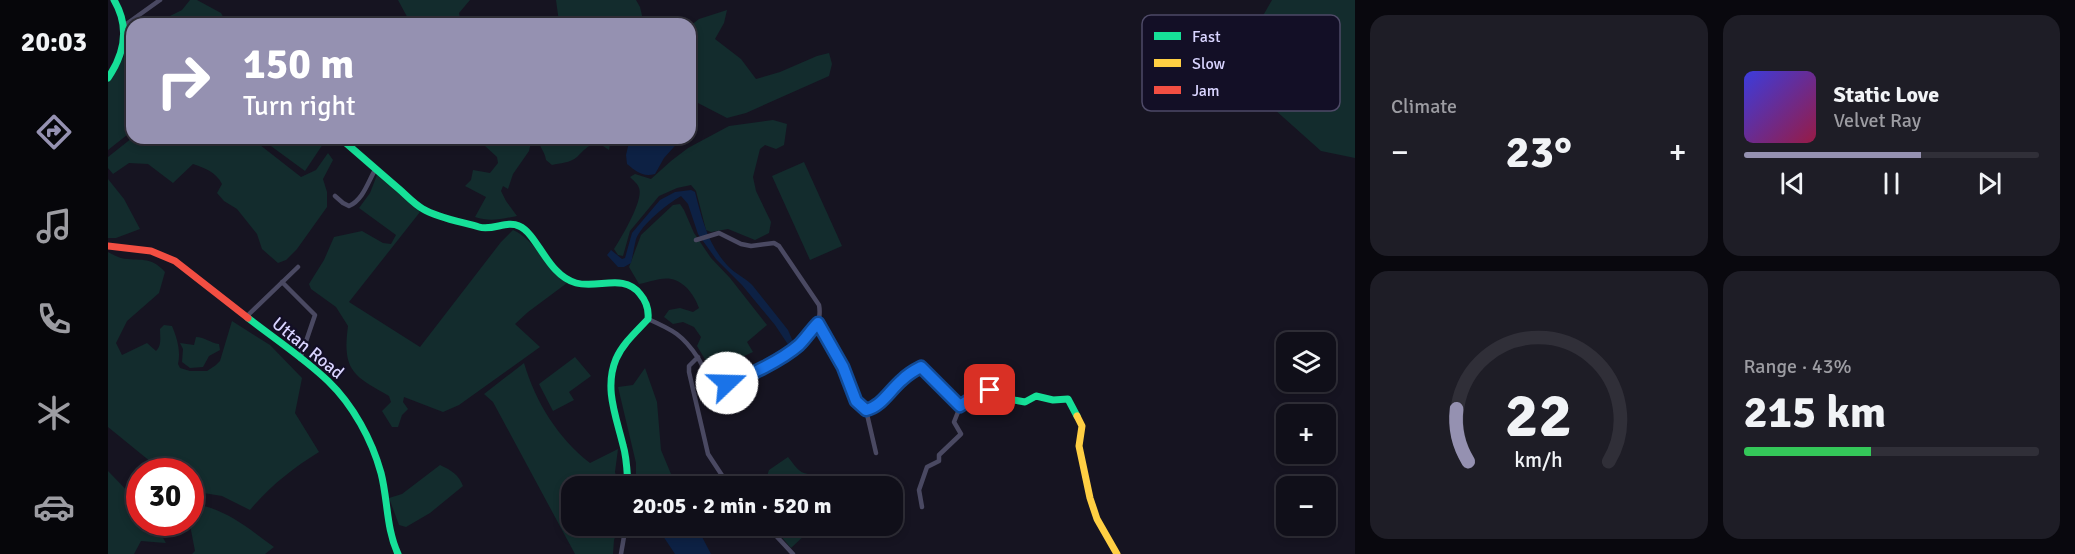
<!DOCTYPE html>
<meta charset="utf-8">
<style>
body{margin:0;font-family:Signika,sans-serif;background:#1e1d26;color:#f1f3f6;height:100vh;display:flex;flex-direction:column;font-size:22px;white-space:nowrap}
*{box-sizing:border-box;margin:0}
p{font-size:20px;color:#9c9ca2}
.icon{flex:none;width:33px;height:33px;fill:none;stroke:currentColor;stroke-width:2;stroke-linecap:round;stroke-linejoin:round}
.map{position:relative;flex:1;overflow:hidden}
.side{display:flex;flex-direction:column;gap:15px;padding:15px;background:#09080e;width:720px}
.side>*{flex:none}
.banner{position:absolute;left:18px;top:18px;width:570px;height:126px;border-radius:18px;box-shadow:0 3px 9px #0003,0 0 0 2px #302f38;background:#9591b1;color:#fff;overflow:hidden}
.fabs{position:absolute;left:1168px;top:332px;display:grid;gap:12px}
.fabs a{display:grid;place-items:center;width:60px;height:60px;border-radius:12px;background:#100f19;box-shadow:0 3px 9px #0003,0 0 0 2px #302f38;font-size:30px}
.speed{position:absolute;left:18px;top:458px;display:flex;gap:12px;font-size:30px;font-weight:700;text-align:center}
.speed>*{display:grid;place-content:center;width:78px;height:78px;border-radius:50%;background:#100f19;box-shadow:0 3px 9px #0003,0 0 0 2px #302f38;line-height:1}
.speed .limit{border:9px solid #d22;background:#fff;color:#111}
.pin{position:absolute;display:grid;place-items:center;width:51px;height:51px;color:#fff;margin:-26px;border-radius:12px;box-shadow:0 3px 9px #0006}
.me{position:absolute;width:66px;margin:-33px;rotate:69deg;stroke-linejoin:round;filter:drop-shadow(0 0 4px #0008)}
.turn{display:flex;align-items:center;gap:21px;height:126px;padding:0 18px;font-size:27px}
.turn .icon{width:78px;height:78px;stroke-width:2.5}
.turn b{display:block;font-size:42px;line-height:51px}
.big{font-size:45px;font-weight:700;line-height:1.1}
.side .card{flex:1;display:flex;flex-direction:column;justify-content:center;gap:9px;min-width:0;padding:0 21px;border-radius:18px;background:#1e1d26}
.side .dial{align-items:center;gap:0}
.dial svg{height:156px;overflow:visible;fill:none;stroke:#302f38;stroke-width:7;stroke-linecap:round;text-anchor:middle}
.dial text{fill:#f1f3f6;stroke:none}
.song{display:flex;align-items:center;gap:18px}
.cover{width:72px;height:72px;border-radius:9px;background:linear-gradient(135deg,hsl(240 70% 55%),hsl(340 70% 35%))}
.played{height:6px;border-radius:3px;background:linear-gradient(90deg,#9591b1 60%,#302f38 60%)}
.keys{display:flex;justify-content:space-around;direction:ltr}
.heat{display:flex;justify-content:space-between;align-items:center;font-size:33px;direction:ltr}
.charge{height:9px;border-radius:4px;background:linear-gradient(90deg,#34c759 43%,#302f38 0)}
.side .tiles{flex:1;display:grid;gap:15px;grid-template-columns:repeat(2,1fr)}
.trip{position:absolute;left:453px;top:476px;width:342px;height:60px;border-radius:18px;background:#100f19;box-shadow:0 3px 9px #0003,0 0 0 2px #302f38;font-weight:700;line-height:60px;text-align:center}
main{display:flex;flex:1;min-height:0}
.dock{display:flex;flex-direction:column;width:108px;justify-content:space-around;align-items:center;background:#06060a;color:#9c9ca2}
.dock .icon{width:42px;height:42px}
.dock .on{color:#9591b1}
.dock b{font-size:27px;color:#f1f3f6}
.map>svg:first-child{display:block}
</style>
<main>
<nav class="dock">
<b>20:03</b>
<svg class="icon on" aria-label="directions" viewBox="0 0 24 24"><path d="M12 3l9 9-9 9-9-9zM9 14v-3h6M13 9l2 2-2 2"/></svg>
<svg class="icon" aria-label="music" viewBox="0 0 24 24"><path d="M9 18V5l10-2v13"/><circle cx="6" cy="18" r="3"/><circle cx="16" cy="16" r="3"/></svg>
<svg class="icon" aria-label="phone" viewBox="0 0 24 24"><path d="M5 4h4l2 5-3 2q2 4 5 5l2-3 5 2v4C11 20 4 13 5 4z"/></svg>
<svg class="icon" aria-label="climate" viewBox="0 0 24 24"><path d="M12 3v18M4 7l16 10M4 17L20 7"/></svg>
<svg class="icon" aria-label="car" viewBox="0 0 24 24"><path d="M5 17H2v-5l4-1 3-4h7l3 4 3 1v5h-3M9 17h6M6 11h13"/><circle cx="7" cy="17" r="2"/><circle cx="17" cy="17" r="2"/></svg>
</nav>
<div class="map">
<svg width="1247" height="554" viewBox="0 0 1247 554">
<rect width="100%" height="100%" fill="#161421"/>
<path fill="#132c2d" d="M82,0H89L113,13L119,24H62L60,21L62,16L74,10Z
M290,0H362L351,13L353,24H303Z
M448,0H528L532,7L536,24H467L459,18L451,22Z
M1164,0H1247V158L1213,151L1166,109L1147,51L1145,33Z
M619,10L616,23L607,39L633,59L648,79L672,72L709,56L721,53L724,64L721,76L638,113L619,118L590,103L582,95V26L591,19Z
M21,48L24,51V131L0,150V83Z
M665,120L679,124L676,145L668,149L657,145L652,149L645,177L648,191L663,222L661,233L647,240L620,229L603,232L598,230L588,191L583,185L569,188L551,196L522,231L515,256L510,255L506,249C513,238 536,200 531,188C530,184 525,180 522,177L527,174L543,179L563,161L580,148L621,126Z
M24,138H143L193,177L208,170L220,153L225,160L215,179L219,192V207L189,249L178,260L170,263L154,249L149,234L129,209L116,201L109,193L114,184C108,172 97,168 85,164L65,183L40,164L21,163L5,174L0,168V157Z
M152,138H219L197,171Z
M387,138H503L501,150L489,142C478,147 477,149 469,157C462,163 452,163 444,165L438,160C437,151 431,148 431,139L428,138L423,142L421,151L405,174L400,189L395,186L393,191L398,201L409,216C393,219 382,222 367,217L378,197L357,186L363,180L365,170L382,173L390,163L389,157L376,145L378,140Z
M696,162L734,246L702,260L664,176Z
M269,175L312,212L241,302L312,347L393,242L405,230C429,241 437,268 459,283L420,312L407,324L432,347L351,405L335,412L296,397L295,402L300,409L294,415L290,427H284L274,411L283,402L281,396C245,376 234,370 240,326L228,307L203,289L201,284L216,260L226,237L254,231L275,243L283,244L288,235L251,208L262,193Z
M0,179L16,199L32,229L8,238H0Z
M572,204L576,210L586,233L603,258L622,278L659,325L639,342L645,352L604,371L589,346L593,337L586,327L575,322L565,324L556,317L561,310L572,308L585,312L591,308C588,300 585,295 579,288C562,272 551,280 531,284L521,267L533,235L565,205Z
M0,252C4,254 9,257 13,258C32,262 42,255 57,272L51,293L19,321L8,343L14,355L39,343L48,351C54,345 52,337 52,329L56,325L64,326C69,338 73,351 70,364L72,368L82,371H99L108,365L112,361L124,321L162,345L194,378L187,413L211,452C185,468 162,486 142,510L114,496L83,491L82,471H54L0,427Z
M88,337C97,337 102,343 111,344L112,350L101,356L95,367L82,368L74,362L75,349L72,343L86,345Z
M467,357L483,376L461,392L466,400L445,411L431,384Z
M416,363C428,403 450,438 482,463L510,449L507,472L511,486H464V525H512L506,540L505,554H467L385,402L376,394Z
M537,368L549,402L553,450L568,486H528V463L510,387L525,385Z
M680,457C686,464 690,473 700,474L705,478L707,486L663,485L658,479L661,470Z
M332,465C343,470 351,475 355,486L322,513L298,527L291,525L281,498L294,494Z
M0,471L31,503L32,522H46L58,543L33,541L26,554H0Z
M96,506C123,513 144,531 166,547L157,554H84L87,551L82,525Z
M669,525H711L700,532L683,548L666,528Z"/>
<path fill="#0d2144" d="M522,138H574L556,158L547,174C534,177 529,172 519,164L518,155Z
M583,190L587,192C594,220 601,248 623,269C630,275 639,279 645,286L680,330L686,344L681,346L667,325L634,285L608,259L590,234L580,204L573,196C559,204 534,224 528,239C526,247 525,255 523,263L516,267H510L499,255L503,250L514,259L517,258L524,233L552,200L567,192Z
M557,525H585L592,533L603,554H567L553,533V529Z"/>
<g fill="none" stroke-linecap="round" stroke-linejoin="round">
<path stroke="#4a4962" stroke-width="4.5" d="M17,25L52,0
M17,39L24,46
M227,196L235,203L241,206C255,200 260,182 267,170
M174,282L207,315L192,359
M138,317L190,267
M540,319C565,330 575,335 590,358C595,365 600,383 608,385C621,389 680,354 691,345C697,339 706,330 709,323C712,319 712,310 711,305L671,246L666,243L643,246L633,244L611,233L588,240
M590,357L581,366V372L600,454L621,486
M758,410L768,453
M814,507L811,490L819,467L831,461V455L853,434L846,422L852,407
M658,525L685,554
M513,554L518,525"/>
<path stroke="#16e098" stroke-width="7" d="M0,78C17,53 22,27 6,0
M232,138C252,155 271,172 291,189C298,195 306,204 315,209C330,218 354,222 371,227C385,231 399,220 411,226C430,234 439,275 468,283C490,289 516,273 532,294C538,301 541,309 540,319C529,331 515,343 508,359C496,388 508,416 515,445C519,458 519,472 520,486
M140,318C167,339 196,358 220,381C245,405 264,440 273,473C280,500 278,528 290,554
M710,323L735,367L748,401L758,410L769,405L793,380L813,367L852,407L873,392L882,390L906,400L917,402L928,396L945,400L960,399L969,416"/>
<path stroke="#ffcf43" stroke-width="7" d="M969,416L974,426L971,446L982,498L989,519L1009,554"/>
<path stroke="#f24e42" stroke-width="7" d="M0,246L43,251L67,261L140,318"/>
</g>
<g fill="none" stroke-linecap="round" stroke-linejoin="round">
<g stroke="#114b97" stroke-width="15">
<path id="route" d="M619,383C640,377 675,359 691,345C698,338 703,330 710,323L735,367L748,401L758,410C773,407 782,390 794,380C799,375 807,370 813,367L852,406L873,392L882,390"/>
</g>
<use href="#route" stroke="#1a73e8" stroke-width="10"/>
</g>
<g text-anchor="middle" stroke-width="4.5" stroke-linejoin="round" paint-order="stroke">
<g font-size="18" fill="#d9d4ff" stroke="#130f26">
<text transform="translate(200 348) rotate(39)" y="6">Uttan Road</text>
</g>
</g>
<rect x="1034" y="15" width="198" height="96" rx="9" fill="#130f26" stroke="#4e4a67" stroke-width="1.5"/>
<rect x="1046" y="32" width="27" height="8" fill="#16e098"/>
<rect x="1046" y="59" width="27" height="8" fill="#ffcf43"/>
<rect x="1046" y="86" width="27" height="8" fill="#f24e42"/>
<g font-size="16" fill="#d9d4ff">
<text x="1084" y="42">Fast</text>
<text x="1084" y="69">Slow</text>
<text x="1084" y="96">Jam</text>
</g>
</svg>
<div class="fabs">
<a><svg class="icon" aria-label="layers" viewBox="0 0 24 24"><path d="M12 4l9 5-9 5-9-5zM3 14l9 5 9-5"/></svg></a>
<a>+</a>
<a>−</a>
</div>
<div class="speed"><div class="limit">30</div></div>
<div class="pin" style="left:882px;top:390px;background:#d93025"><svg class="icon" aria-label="arrive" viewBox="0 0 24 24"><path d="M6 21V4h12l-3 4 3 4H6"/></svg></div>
<svg class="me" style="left:619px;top:383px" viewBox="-20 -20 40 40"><circle r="19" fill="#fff"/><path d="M0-13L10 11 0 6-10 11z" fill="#1a73e8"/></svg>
<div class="trip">20:05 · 2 min · 520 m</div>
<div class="banner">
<div class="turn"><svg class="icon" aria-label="right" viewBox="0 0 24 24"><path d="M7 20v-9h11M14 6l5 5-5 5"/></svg><div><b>150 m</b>Turn right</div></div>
</div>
</div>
<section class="side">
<div class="tiles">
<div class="card"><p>Climate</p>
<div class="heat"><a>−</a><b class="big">23°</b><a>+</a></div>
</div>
<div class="card">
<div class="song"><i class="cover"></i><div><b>Static Love</b><p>Velvet Ray</p></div></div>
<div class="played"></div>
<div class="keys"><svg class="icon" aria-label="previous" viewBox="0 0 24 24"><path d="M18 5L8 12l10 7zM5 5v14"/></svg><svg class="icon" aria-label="pause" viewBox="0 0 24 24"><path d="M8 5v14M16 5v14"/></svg><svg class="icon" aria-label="next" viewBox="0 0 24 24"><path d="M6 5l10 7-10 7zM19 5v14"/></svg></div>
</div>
<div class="card dial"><svg viewBox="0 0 100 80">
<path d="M14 69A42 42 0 1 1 86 69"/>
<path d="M14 69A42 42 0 0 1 8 42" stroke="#9591b1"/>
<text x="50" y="56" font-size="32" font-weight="700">22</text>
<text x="50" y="72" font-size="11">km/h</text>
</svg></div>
<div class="card"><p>Range · 43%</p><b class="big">215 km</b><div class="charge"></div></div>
</div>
</section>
</main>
